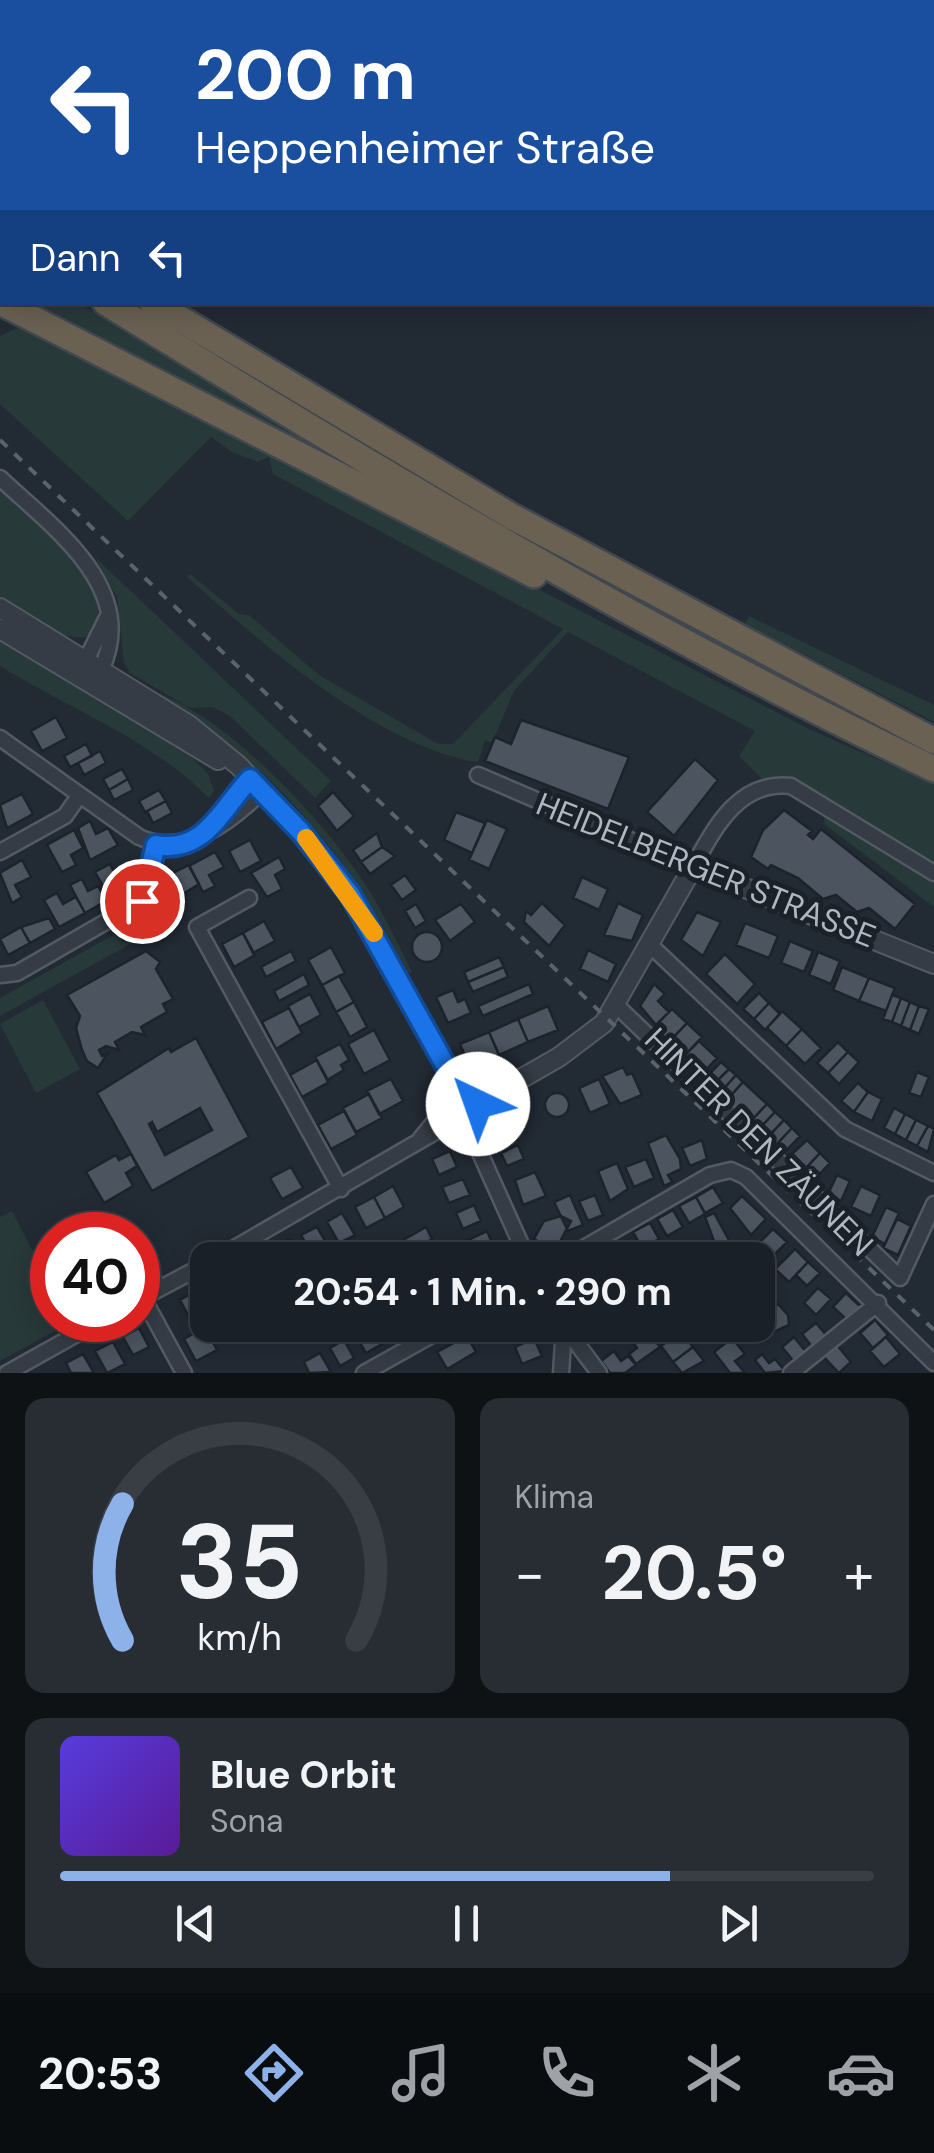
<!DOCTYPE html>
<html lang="de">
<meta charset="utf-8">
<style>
body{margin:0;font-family:"DM Sans",sans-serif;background:#272d33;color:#f1f3f6;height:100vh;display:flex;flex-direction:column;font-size:38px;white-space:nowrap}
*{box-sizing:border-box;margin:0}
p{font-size:32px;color:#9fa3a7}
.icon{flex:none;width:55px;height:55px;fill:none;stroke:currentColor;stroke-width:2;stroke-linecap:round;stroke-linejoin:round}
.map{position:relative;height:1373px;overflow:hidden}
.drawer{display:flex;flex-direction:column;gap:25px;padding:25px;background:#0e1215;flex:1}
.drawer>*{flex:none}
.banner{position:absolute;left:0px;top:0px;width:935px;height:305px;box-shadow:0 5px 25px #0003,0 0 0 2px #383e44;background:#1a4fa0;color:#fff;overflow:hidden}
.speed{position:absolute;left:30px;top:1212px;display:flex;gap:20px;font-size:50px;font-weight:700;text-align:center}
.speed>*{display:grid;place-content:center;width:130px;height:130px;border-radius:50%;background:#1a2027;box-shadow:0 5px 25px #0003,0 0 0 2px #383e44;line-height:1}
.speed .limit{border:15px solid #d22;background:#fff;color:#111}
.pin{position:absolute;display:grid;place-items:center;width:85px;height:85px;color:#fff;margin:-42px;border:5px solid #fff;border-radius:50%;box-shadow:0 2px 10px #0007}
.me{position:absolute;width:110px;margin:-55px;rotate:318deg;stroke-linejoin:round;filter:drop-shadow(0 0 8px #0008)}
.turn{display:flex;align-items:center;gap:35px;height:210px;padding:0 30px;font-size:45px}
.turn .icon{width:130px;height:130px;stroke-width:2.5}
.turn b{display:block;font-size:70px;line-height:85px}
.then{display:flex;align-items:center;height:95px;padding:0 30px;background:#0003;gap:20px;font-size:38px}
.big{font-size:75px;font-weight:700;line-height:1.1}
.drawer .tile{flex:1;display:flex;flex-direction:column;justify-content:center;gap:15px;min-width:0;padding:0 35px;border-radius:20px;background:#272d33}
.drawer .dial{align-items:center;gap:0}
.dial svg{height:260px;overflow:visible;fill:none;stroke:#383e44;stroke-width:7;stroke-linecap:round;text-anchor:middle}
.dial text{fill:#f1f3f6;stroke:none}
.song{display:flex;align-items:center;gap:30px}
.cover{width:120px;height:120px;border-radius:15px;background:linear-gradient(135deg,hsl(250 70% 55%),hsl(270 70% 35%))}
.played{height:10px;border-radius:5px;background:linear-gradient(90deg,#8db2e9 75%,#383e44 75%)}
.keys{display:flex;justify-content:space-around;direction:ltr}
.heat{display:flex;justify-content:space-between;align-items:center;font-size:55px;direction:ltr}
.drawer .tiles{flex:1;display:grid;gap:25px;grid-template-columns:1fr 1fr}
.tile:last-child{grid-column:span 2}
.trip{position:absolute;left:190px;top:1242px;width:585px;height:100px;border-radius:20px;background:#1a2027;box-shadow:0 5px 25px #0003,0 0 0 2px #383e44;font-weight:700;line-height:100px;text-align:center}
.dock{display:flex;height:160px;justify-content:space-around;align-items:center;background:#0a0d10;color:#9fa3a7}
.dock .icon{width:70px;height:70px}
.dock .active{color:#8db2e9}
.dock b{font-size:45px;color:#f1f3f6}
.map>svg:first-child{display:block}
</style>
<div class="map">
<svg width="934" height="1373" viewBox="0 0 934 1373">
<rect width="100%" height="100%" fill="#222a34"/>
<path fill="#283939" d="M15,303H79L352,469Z
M123,303H135L934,751V757L636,603Z
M17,328L46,335L809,729L934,784V864L800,782L782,777L762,779L739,756L755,731L568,632L514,691L492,743L485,740L478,762C380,748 260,642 187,577L190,574L239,614L249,615L319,675L438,744H453L563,629L273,474L269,457L258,462L232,452L211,437L128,521L0,404V336Z
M0,487C30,516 135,595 85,638L58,635L0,599Z
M95,557L331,781L315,798L231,717L213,707L190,708L130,673L124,663L117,597Z
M749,616L934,705V722L745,624Z
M0,637L192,757L208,774L214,791L209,798C149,738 71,710 0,666Z
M152,691C227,716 321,817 365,884C383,912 397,942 412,972L408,973C346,850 271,763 152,691Z
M825,814L934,880V907L824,824Z
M162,908L170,922L0,1016V998Z
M43,1000L80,1069L36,1093L0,1024Z
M12,1211L52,1288V1320L71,1322L0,1361V1217Z"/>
<path fill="#4b545f" stroke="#1d232b" stroke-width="2.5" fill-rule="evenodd" d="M56,717L67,738L42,751L31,731Z
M521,720L629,757L608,809L485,761L495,737L511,744Z
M86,744L92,756L70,767L64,756Z
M100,751L106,763L84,775L78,763Z
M695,759L718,780L674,836L647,812Z
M122,769L128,779L109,790L103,779Z
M128,779L133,790L114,800L109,790Z
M159,790L166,801L145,812L139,801Z
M333,792L354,816L337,831L318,806Z
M22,794L33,814L7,828L0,805Z
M166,801L172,813L153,823L147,811Z
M784,810L812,831L808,835L813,839L821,829L915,904L895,929L869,908L857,912L836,895L823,899L798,878L771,865L768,869L751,857L763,830Z
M456,812L485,823L472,853L444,840Z
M487,820L507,829L489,869L469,860Z
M90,821L96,834L108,828L118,845L90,860L78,828Z
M74,830L83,848L71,855L76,865L62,872L47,845Z
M377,833L382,847L361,862L353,850Z
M250,840L261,861L240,872L229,851Z
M382,847L395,856L370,874L361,862Z
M215,852L224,867L209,875L215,886L203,892L189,866Z
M279,857L285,869L275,875L282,889L267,897L251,873Z
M22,860L31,877L15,885L22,897L12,903L0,873Z
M110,864L114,872L128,864L139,883L110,898L95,872Z
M189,865L199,884L170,902L159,880Z
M405,875L416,890L402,900L391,885Z
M582,877L608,889L599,910L573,898Z
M82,879L88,891L98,886L106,901L85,913L70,885Z
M57,893L63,904L76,897L85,913L59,927L44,900Z
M542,903L565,925L549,946L524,922L526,911L531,915Z
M618,903L643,915L632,941L604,935Z
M416,904L426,921L415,928L405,911Z
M461,904L475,922L450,941L435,920Z
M697,912L721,922L703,956L681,940Z
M49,918L55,929L30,943L21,927Z
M264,921L275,941L253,953L243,933Z
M745,923L778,936L769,958L736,945Z
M21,927L30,943L8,955L0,939Z
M412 947a15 15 0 1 1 30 0a15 15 0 1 1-30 0Z
M243,933L255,955L234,967L222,944Z
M790,941L813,951L804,972L781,963Z
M331,947L345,973L322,985L308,960Z
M588,950L616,964L608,982L580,969Z
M146,951L160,962L156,969L173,999L163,1004L167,1012L141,1027L145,1035L132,1032L115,1042L119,1050L106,1046L99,1050L102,1056L108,1053L98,1068L87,1061L82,1050L76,1028L80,1016L67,995Z
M291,951L296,961L266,977L261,967Z
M818,952L840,961L831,984L809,975Z
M725,954L755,984L737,1004L706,974Z
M499,957L504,967L468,982L464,972Z
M504,967L508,977L473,992L468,982Z
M842,967L869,978L859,1001L833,990Z
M304,974L309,985L279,1001L274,991Z
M339,976L354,1002L336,1012L322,985Z
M869,978L895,988L886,1011L859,1001Z
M529,984L533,994L483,1016L478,1006Z
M654,984L665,994L658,1001L669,1012L656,1025L640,1006Z
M453,990L458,1002L465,999L471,1013L448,1023L436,997Z
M759,993L769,1003L754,1019L743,1009Z
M310,994L321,1015L299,1027L288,1006Z
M892,995L901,998L892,1022L883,1019Z
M901,998L910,1002L901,1026L892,1022Z
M354,1002L367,1027L350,1037L336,1012Z
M910,1002L919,1006L910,1030L901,1026Z
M769,1003L780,1014L765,1030L754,1019Z
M548,1006L558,1030L528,1042L518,1019Z
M919,1006L929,1009L919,1034L910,1030Z
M289,1008L302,1033L276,1049L262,1022Z
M672,1009L687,1023L669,1042L654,1027Z
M782,1011L802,1029L786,1046L767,1028Z
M518,1019L528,1042L499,1055L489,1032Z
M687,1023L702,1037L684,1056L669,1042Z
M802,1029L821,1048L805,1064L786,1046Z
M374,1030L390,1060L364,1074L348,1044Z
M489,1032L499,1055L470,1068L460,1044Z
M196,1038L249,1137L152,1191L97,1093L169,1048L171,1052ZM200,1108L212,1130L165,1155L149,1124L152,1122L157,1132Z
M699,1041L717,1058L700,1076L682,1058Z
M838,1042L848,1052L828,1073L817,1063Z
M340,1044L349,1060L341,1065L344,1070L327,1080L315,1057Z
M848,1052L859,1062L839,1084L828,1073Z
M317,1060L329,1082L302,1097L290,1075Z
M721,1062L729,1069L711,1087L704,1080Z
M623,1067L627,1075L632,1073L642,1095L620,1104L602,1076Z
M729,1069L736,1075L719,1094L711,1087Z
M917,1072L929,1077L921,1097L909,1093Z
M736,1075L743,1082L726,1101L719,1094Z
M391,1079L403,1101L379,1114L367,1091Z
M599,1079L610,1104L590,1113L579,1088Z
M743,1082L767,1104L749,1123L726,1101Z
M858,1083L868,1092L854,1112L841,1101Z
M868,1092L882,1099L872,1121L854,1112Z
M545 1105a12 12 0 1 1 24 0a12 12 0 1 1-24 0Z
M369,1094L382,1118L356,1132L343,1108Z
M767,1104L775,1112L757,1131L749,1123Z
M894,1108L905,1114L895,1134L884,1128Z
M344,1111L357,1135L331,1149L318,1125Z
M775,1112L784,1120L766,1139L757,1131Z
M905,1114L916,1120L906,1140L895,1134Z
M784,1120L792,1128L774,1147L766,1139Z
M916,1120L928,1126L917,1146L906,1140Z
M928,1126L934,1129L928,1152L917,1146Z
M792,1128L800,1136L782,1155L774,1147Z
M666,1135L680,1159L681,1169L668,1175L672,1182L664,1186L648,1143Z
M702,1140L707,1159L690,1166L682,1148Z
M807,1140L820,1153L806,1168L792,1154Z
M518,1145L524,1159L507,1166L501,1153Z
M450,1151L457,1167L439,1175L432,1159Z
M820,1153L830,1163L814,1180L804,1170Z
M131,1154L137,1166L126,1173L133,1186L104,1203L86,1172L116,1155L119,1160Z
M646,1159L654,1178L634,1187L625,1167Z
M617,1163L628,1189L610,1201L598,1171Z
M291,1167L303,1188L282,1199L270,1178Z
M535,1172L546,1196L523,1205L515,1180Z
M837,1175L850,1181L841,1201L828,1194Z
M463,1179L470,1195L449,1203L442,1187Z
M393,1186L404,1207L385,1218L374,1197Z
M861,1186L880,1195L871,1216L851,1207Z
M713,1187L723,1203L705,1213L696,1197Z
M570,1195L583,1225L568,1231L554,1202Z
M595,1195L603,1215L588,1221L579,1201Z
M742,1196L766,1219L751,1235L730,1208Z
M374,1197L385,1218L366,1228L355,1207Z
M696,1197L705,1214L689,1223L679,1206Z
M474,1205L481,1221L463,1229L456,1213Z
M886,1207L899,1213L885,1244L872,1237Z
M673,1210L683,1227L667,1236L657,1219Z
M342,1213L355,1235L339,1243L327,1222Z
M714,1213L730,1242L725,1243L729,1257L721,1260L705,1217Z
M561,1216L571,1221L555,1251L534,1239L544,1221Z
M897,1219L911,1226L898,1255L883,1248Z
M650,1223L659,1239L642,1248L633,1232Z
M317,1227L330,1249L314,1258L301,1235Z
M426,1227L432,1239L404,1254L398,1243Z
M773,1229L787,1242L773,1256L759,1243Z
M487,1231L495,1250L474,1259L466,1241Z
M290,1239L300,1258L281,1260L275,1247Z
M615,1243L624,1260H603L598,1252Z
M795,1249L808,1262L789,1282L775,1269Z
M808,1262L820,1273L807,1286L796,1275Z
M206,1285L208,1309L190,1319L180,1300Z
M818,1288L831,1299L816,1315L804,1303Z
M846,1293L862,1308L847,1320L833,1307Z
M778,1304L788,1315L789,1325L767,1335L761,1316Z
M875,1320L888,1335L873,1348L860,1333Z
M816,1323L827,1336L813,1348L802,1334Z
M364,1325H371L382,1344L366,1353L353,1331Z
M575,1325H599L604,1332L589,1343Z
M205,1327L217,1350L196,1361L184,1339Z
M139,1328L149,1347L133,1355L123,1337Z
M647,1330L660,1347L636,1364L629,1354L637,1348L632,1341Z
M681,1331L693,1347L673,1362L661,1346Z
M467,1336L476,1352L447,1369L437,1352Z
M794,1337L807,1353L795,1363L782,1347Z
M886,1337L900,1354L884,1367L870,1351Z
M534,1338L542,1356L522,1364L515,1347Z
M732,1338L745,1354L735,1361L745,1373H730L714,1352Z
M344,1340L354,1358L340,1366L330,1348Z
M113,1342L125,1364L107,1373L95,1351Z
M837,1345L851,1362L839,1373L823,1356Z
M693,1347L704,1361L682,1373L673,1362Z
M614,1351L621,1361L628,1356L636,1365L625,1373H610L601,1361Z
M320,1353L331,1372L309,1373L304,1362Z
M83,1354L94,1373H71L66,1363Z
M762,1354L769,1363L775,1359L785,1371L765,1373L755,1360Z"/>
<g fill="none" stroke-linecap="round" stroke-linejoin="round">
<g stroke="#535a63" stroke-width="19">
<path id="minor" d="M0,478C52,527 140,588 101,670L93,675
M83,666L109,614
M0,738L139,837C184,858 230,823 262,791
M478,775L693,867C715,827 739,780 791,786L934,873
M218,821L250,779
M0,852L65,816L79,796
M249,898L197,927L341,1189
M650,945L845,1129L934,1173
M0,975L17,973L142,901L156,845
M617,1006L900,1278L934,1204
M467,1124L528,1260
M421,1138L440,1115
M214,1260L449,1124
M563,1260L710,1175L731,1170L746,1177L934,1363
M143,1298L184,1373
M138,1300L208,1263
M563,1325L599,1373
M7,1373L102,1320
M364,1373L450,1325
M561,1373L564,1327
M791,1373L878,1303"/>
</g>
<g stroke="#535a63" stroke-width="22">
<path id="tertiary" d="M0,608L189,725L239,766L301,832L349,893L457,1086
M0,629L218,760
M438 1106a20 20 0 1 1 40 0a20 20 0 1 1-40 0Z
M477,1104L559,1057L604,1023L693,867L934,964"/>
</g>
<g stroke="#535a63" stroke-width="25">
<path id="secondary" d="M90,2V0
M108,2L109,0
M0,259L2,255"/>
</g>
<g stroke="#40474f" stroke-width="30">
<path id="motorway" d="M0,206L2,208
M0,235L2,237
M0,302L534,575
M105,302C375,469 648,632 934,769
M152,302L511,516L934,741"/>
</g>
<use href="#minor" stroke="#353c45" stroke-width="14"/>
<use href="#tertiary" stroke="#353c45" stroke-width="18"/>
<use href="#secondary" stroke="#444c57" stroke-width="20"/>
<use href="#motorway" stroke="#6a6153" stroke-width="25"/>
<path stroke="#5a626d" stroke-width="4" stroke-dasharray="10 10" stroke-linecap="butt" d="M0,440L934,1330"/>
</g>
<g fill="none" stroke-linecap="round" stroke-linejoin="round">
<g stroke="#114b97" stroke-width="25">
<path id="route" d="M142,901L156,845C205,854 222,808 250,779L301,832L350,894L457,1086L472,1092L478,1104"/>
</g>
<use href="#route" stroke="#1a73e8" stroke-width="18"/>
<path stroke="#f59e0b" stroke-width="18" d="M306,838L374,933"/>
</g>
<g text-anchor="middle" stroke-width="10" stroke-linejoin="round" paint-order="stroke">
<g font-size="32" fill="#b0b7c1" stroke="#1b2129">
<text transform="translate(706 870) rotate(22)" y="11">HEIDELBERGER STRASSE</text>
<text transform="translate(759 1142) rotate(45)" y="11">HINTER DEN ZÄUNEN</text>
</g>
</g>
</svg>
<div class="speed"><div class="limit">40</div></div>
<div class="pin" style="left:142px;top:901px;background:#d93025"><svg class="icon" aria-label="arrive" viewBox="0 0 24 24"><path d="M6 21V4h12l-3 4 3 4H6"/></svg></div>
<svg class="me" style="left:478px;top:1104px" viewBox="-20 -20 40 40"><circle r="19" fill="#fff"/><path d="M0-13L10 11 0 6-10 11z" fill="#1a73e8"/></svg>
<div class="trip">20:54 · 1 Min. · 290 m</div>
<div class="banner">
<div class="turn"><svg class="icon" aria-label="left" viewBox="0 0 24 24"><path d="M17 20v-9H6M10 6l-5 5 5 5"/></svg><div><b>200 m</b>Heppenheimer Straße</div></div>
<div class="then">Dann<svg class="icon" aria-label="left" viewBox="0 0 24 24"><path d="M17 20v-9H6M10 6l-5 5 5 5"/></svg></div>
</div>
</div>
<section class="drawer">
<div class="tiles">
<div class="tile dial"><svg viewBox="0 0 100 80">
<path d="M14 69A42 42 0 1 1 86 69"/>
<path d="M14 69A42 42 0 0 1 14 27" stroke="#8db2e9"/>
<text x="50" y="56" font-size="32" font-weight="700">35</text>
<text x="50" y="72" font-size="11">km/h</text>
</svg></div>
<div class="tile"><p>Klima</p>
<div class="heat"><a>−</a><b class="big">20.5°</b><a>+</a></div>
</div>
<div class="tile">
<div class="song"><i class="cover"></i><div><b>Blue Orbit</b><p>Sona</p></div></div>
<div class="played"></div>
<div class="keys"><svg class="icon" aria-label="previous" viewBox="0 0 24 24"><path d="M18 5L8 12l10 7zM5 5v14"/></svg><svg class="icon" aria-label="pause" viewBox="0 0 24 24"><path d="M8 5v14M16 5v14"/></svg><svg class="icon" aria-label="next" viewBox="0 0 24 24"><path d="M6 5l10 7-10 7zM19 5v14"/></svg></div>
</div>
</div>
</section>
<nav class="dock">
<b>20:53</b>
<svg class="icon active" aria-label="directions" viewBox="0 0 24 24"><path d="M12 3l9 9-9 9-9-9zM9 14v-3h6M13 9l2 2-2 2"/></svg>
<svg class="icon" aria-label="music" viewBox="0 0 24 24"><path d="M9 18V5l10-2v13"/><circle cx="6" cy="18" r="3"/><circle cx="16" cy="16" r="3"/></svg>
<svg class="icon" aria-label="phone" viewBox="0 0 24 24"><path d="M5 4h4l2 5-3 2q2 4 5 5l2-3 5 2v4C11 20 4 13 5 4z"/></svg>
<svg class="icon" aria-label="climate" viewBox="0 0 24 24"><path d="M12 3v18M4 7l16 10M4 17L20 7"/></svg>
<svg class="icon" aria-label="car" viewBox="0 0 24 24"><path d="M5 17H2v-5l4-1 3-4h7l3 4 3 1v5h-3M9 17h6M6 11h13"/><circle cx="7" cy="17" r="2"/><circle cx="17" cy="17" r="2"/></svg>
</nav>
